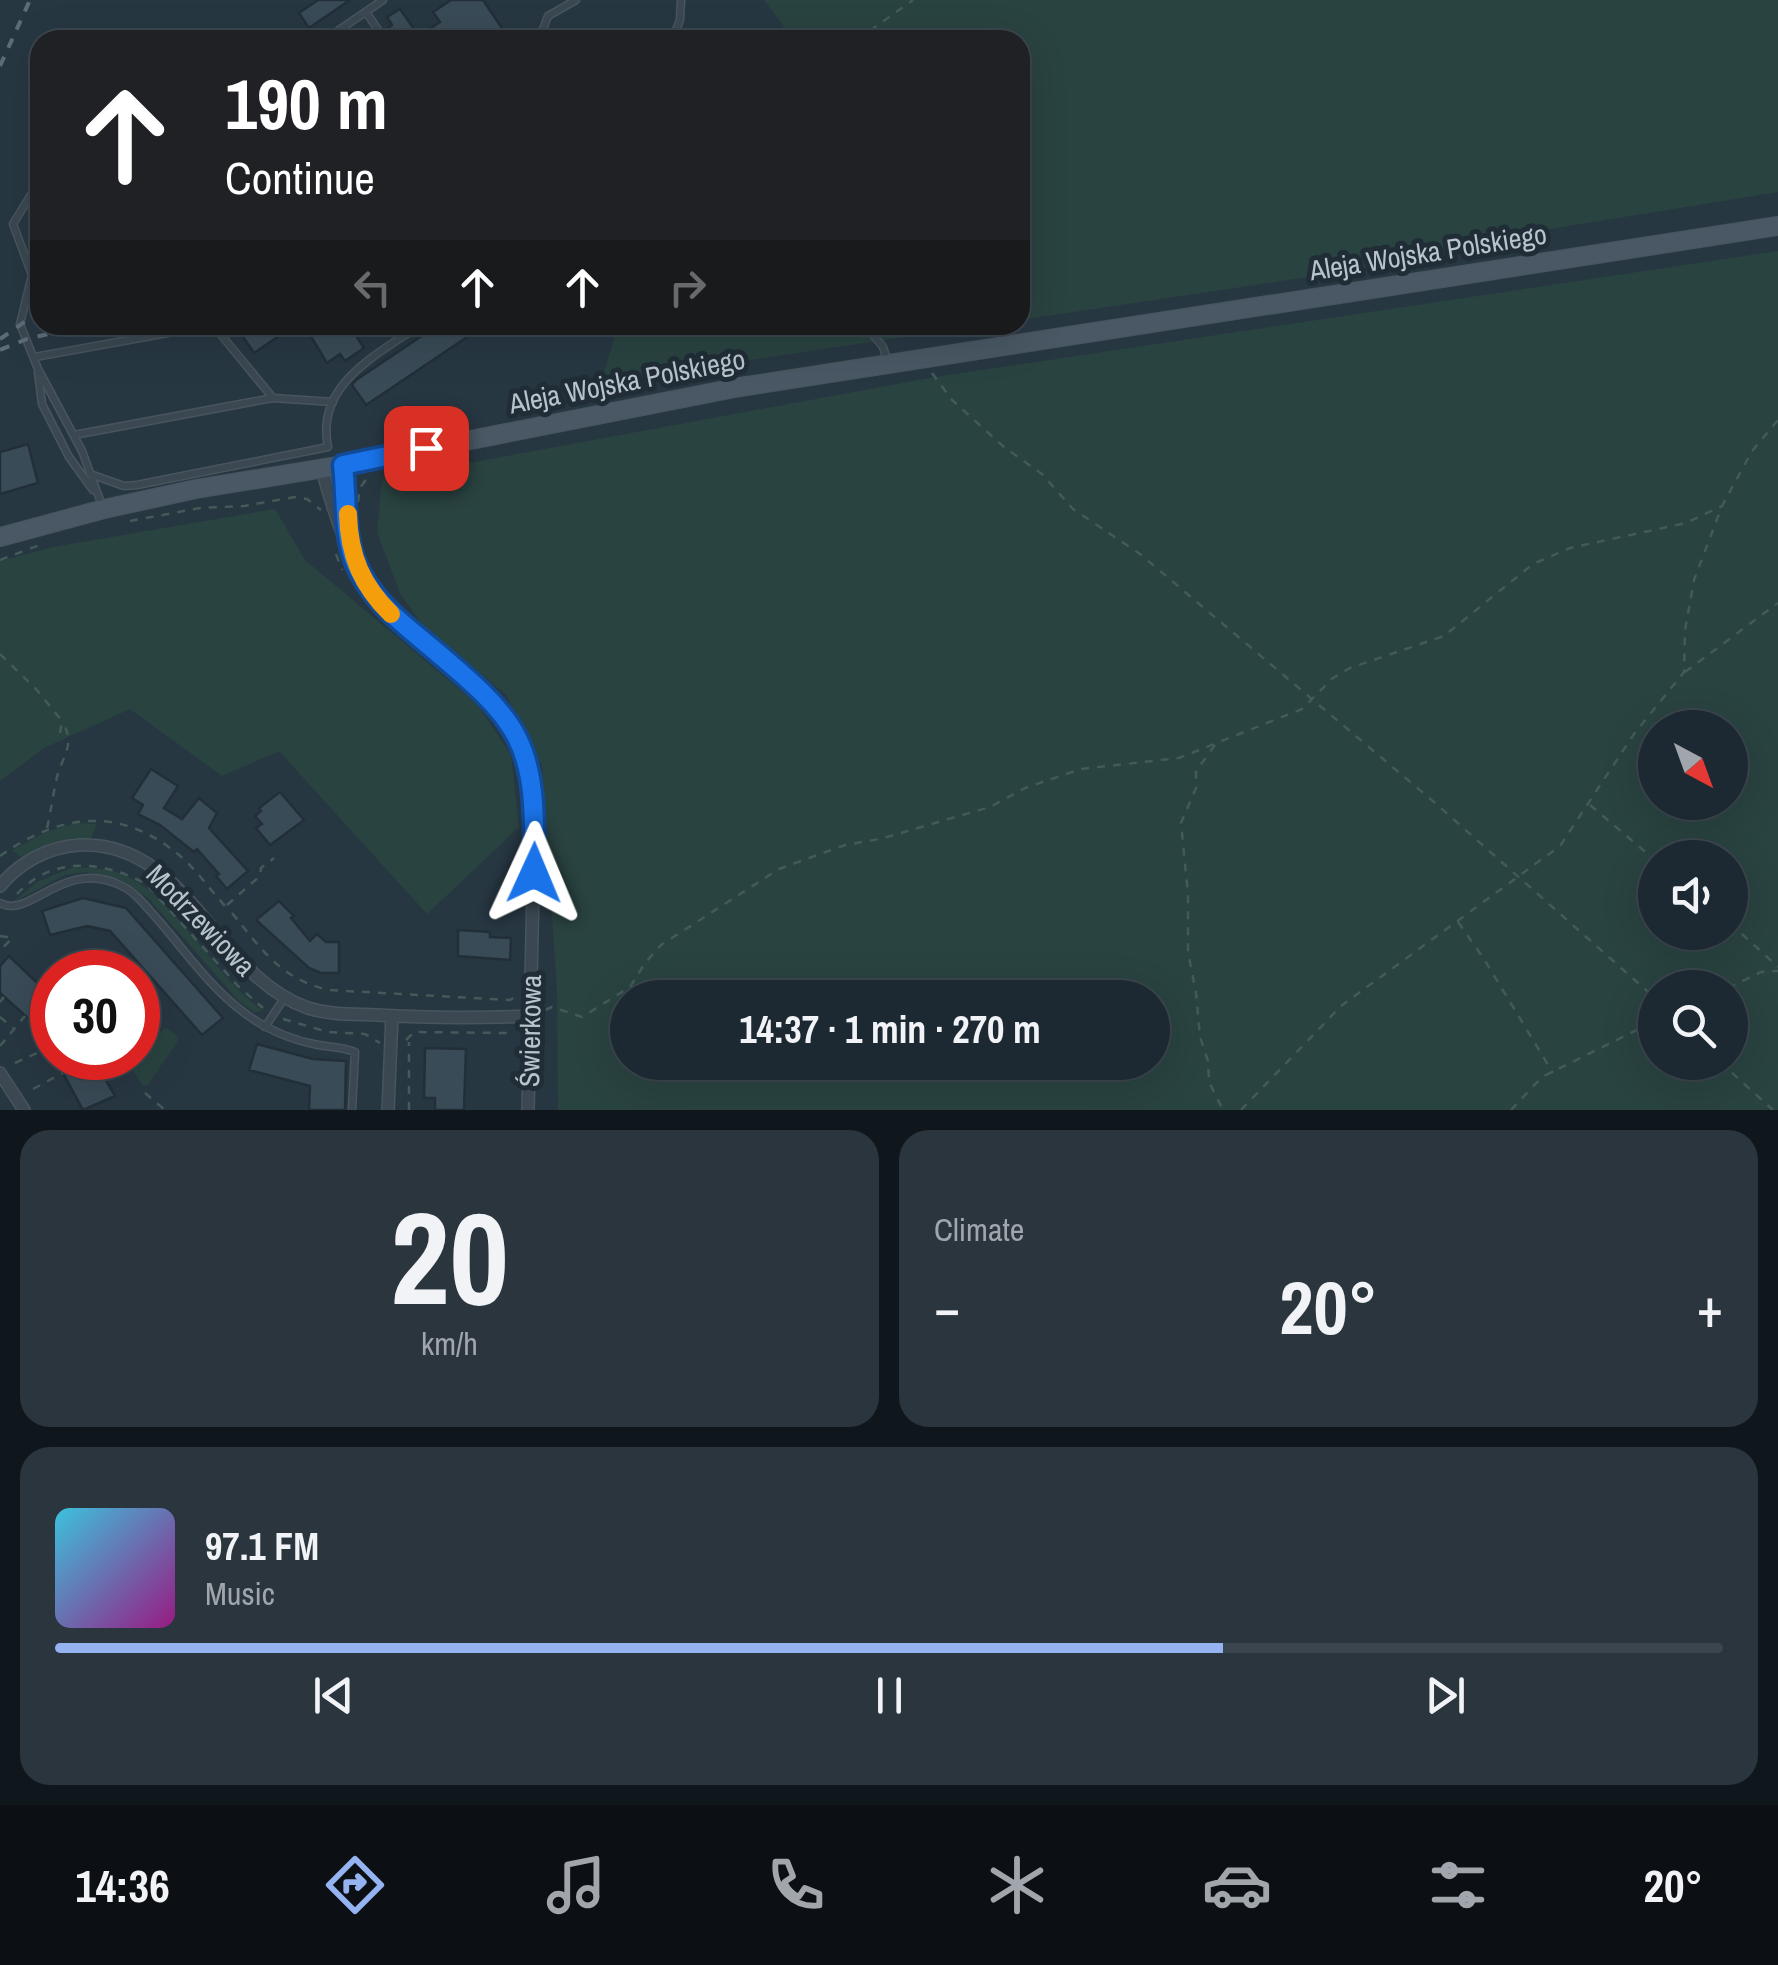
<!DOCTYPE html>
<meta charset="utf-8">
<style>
body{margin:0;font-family:"Archivo Narrow",sans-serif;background:#2a353e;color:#f1f3f6;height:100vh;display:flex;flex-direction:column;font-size:38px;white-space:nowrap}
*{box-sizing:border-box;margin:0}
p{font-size:32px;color:#a0a6ac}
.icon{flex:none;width:55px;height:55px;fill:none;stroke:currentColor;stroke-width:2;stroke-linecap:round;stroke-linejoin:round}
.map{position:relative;height:1110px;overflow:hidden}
.sheet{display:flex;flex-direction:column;gap:20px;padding:20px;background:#10171c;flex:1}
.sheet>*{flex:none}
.banner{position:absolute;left:30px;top:30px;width:1000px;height:305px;border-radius:30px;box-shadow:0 10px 40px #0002,0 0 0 2px #3b454d;background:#202124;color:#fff;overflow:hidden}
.needle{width:65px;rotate:139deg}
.tools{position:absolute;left:1638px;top:710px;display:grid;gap:20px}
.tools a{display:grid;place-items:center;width:110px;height:110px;border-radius:50%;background:#1d2932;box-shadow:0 10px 40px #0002,0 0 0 2px #3b454d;font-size:50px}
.speed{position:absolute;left:30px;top:950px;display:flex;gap:20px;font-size:50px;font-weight:700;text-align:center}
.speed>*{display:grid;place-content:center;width:130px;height:130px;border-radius:50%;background:#1d2932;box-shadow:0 10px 40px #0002,0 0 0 2px #3b454d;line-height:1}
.speed .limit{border:15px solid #d22;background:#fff;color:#111}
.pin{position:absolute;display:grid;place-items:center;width:85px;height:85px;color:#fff;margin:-42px;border-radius:20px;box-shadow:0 5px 15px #0006}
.me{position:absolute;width:110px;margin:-55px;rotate:1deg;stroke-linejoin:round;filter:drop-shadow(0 0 8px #0008)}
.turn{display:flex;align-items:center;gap:35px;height:210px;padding:0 30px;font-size:45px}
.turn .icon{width:130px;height:130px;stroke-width:2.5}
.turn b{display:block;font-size:70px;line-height:85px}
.lanes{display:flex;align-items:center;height:95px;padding:0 30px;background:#0003;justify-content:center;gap:50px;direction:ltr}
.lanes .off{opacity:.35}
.big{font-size:75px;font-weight:800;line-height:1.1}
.sheet .card{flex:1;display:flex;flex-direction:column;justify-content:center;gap:15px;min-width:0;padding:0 35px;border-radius:30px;background:#2a353e}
.sheet .dial{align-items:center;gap:0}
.dial b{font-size:130px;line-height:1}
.song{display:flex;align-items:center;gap:30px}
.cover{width:120px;height:120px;border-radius:15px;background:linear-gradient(135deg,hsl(190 70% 55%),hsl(310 70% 35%))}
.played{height:10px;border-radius:5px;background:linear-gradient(90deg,#95b2f1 70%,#3b454d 70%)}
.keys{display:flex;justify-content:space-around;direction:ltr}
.heat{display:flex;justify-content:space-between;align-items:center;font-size:55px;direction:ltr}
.sheet .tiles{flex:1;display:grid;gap:20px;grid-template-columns:1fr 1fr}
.card:last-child{grid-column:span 2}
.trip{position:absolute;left:610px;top:980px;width:560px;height:100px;border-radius:50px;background:#1d2932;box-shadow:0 10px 40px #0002,0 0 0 2px #3b454d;font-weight:800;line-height:100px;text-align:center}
.dock{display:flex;height:160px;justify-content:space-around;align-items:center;background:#0c1014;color:#a0a6ac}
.dock .icon{width:70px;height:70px}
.dock .selected{color:#95b2f1}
.dock b{font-size:45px;color:#f1f3f6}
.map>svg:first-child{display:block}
</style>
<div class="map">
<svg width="1778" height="1110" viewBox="0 0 1778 1110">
<rect width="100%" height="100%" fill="#273742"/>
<path fill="#294341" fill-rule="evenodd" d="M764,0H1778V192L1514,235L1517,246L1020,320V40H794Z
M1778,251V1110H558L557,991L542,766L506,695L420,622L400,593L377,532L382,479L935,377ZM1655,728H1730V802H1655ZM1655,858H1730V932H1655ZM1655,988H1730V1062H1655ZM628,998H1152V1062H628Z
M618,325H987L601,382Z
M275,509L305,560L477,704L511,755L519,827L427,914L279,751L222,776L130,709L44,748L0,781V561L53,547Z
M77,823L97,824L91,838L52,843L20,857L12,850L46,832Z
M71,868C92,867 113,868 132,879C179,905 215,976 263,1011L254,1012L239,1001L149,899L120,879L87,872L65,875L12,903L37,882Z
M166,1027L178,1037V1041L147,1086L142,1085L128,1062L130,1058H138V1051Z"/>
<path fill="#394b57" stroke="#222f39" stroke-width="2.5" d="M318,0H350L309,28L299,13Z
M451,0H483L510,40H396L388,28L392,25L387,17L400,9L419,36L440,22L433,12Z
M235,325H295L254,353Z
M304,325H338L341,330L349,325L364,348L345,361L340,354L327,363Z
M438,325H485L366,405L352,385L356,380Z
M28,444L38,483L0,494V452Z
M151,769L178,786L164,808L182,819L199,798L217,813L209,828L248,871L227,889L216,876L219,874L197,849L194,852L160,825L138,814L143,805L132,798Z
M280,792L304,820L270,845L256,828L262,824L255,816L261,811L259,808Z
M83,898L126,908L223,1018L202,1035L110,931L87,926L50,935L42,911Z
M279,901L294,916L291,918L310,941L317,934L326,942H339V973H321L309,968L256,920Z
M458,930L490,932V937L511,938L510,960L458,956Z
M9,956L52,997V1052L40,1029L0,993V966Z
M257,1044L313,1059L346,1061L345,1110H309L310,1086L249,1070Z
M425,1048L466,1049L464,1110H435V1098H424Z
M55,1058H93L115,1096L83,1110Z"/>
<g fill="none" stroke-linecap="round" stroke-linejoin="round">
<g stroke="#48545e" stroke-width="9">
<path id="lane" d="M366,12L385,40
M339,30L383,0
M539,40L548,16L576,0
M672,40L680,20L681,0
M40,180L13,224L32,275L20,324L38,369L82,451L103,508
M213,325L273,398L333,402
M865,325L883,347L888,362
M35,357L212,325
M38,372L42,404L69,457L93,490
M74,435L273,398
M90,474L124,486L137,485L328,447C315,384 377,355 420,325
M0,903C29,920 63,858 120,885C136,892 147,908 159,921C185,951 210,987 242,1011C263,1028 291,1040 318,1045C330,1047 344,1047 355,1052L352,1110
M265,1027L285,997"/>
</g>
<g stroke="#48545e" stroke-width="14">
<path id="street" d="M343,465L348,539
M322,469C332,507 353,573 379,603C445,676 524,689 535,803L528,1110
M0,886C20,862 48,847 79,845C188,840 215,976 308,1008C330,1015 354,1014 377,1015C427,1018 479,1018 530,1016
M0,1073L24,1110
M388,1110L392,1016"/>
</g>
<g stroke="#48545e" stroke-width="20">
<path id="secondary" d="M0,537L104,509L196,489L343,465L740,387L1778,226"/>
</g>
<path stroke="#425a58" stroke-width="2.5" stroke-dasharray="8 8" stroke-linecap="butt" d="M686,36L706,40
M857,40L913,0
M932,373L952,400L1004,447L1042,474L1073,509L1140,554L1434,802L1655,998
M358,502L360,488L367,478
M130,521L200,508L244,506L295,497L307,499L321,510
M336,554L342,570
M0,560L45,543
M0,654L36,689L62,721L60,733
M1685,672L1778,603
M1215,745L1196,771V788L1181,823L1188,894V952L1196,993L1200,1037L1208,1061L1209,1082L1223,1110
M1590,805L1655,860
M47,828C51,811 53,794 57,777C63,755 76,744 62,721
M0,856C59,814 119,805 179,855C196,869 210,890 226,907
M17,894C53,855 104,861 146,884L238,986L263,1008
M227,905L260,876L261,868L274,858
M232,913C262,950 280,978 328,990L510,1000L518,995
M1458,922L1484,959L1553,1073
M1730,923L1778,967
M0,936L12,938L0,951
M1728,988L1761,972L1778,971
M0,1002L4,997
M545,1010L552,1007L582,1017L630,987L645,963L661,945L779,869L845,845L880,839L990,807L1025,788L1081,769L1179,758L1302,709L1333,678L1350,668L1444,636L1533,564L1570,548L1686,523L1722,506
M0,1017L13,1028
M283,1019L328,1032L365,1034L380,1043
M406,1040L414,1032L509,1033
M0,1046L25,1016
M1720,1062L1773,1110
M15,1063L50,1047
M33,1089L63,1073
M145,1093L165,1110
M409,1110V1042
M1241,1110L1341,1006L1560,846L1634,734L1684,672L1685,630L1694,580L1722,506L1752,451L1778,420
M1511,1110L1542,1077L1655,1021"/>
<use href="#lane" stroke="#3b4851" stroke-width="6"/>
<use href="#street" stroke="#3b4851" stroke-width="11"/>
<use href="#secondary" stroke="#495864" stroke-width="18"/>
<path stroke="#5d6d78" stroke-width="4" stroke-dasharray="10 10" stroke-linecap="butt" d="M0,66L30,0
M0,339L40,311
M0,350L27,339L87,325"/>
</g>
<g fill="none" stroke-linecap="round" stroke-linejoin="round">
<g stroke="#114b97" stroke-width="25">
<path id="route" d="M426,448L343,465C347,497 343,535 356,564C370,596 394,617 421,639C523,724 537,738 534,873"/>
</g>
<use href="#route" stroke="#1a73e8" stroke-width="18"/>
<path stroke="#f59e0b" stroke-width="18" d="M348,514C349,555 362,586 391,614"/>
</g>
<g text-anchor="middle" stroke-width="10" stroke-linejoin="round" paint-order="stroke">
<g font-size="28" fill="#b8c3cb" stroke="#202d37">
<text transform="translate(1428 252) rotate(-9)" y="10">Aleja Wojska Polskiego</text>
<text transform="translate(627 381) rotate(-11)" y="10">Aleja Wojska Polskiego</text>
<text transform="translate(201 920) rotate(46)" y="10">Modrzewiowa</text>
<text transform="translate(530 1031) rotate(-89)" y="10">Świerkowa</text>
</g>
</g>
</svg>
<div class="tools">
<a><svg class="needle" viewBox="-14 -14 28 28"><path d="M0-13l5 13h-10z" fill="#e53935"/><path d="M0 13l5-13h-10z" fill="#a0a6ac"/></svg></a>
<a><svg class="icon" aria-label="sound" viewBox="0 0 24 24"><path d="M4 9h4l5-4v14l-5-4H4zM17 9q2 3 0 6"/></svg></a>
<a><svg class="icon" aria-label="search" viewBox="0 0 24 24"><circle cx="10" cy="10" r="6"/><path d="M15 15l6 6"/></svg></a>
</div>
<div class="speed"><div class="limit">30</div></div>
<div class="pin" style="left:426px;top:448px;background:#d93025"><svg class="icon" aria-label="arrive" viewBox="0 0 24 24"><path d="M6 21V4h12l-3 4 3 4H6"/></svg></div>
<svg class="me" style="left:534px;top:873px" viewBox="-20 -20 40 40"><path d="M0-17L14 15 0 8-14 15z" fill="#1a73e8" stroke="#fff" stroke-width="4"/></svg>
<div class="trip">14:37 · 1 min · 270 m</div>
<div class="banner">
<div class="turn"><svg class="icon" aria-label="ahead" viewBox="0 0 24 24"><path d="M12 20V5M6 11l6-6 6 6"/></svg><div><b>190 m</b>Continue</div></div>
<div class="lanes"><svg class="icon off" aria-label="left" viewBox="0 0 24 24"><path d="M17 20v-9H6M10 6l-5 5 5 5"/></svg><svg class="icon" aria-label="ahead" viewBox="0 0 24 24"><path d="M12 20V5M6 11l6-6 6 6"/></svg><svg class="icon" aria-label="ahead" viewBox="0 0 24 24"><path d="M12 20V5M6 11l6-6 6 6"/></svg><svg class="icon off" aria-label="right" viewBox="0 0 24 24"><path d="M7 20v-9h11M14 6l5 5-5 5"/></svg></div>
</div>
</div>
<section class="sheet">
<div class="tiles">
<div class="card dial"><b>20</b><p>km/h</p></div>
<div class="card"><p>Climate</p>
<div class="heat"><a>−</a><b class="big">20°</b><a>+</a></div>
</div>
<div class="card">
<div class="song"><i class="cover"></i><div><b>97.1 FM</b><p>Music</p></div></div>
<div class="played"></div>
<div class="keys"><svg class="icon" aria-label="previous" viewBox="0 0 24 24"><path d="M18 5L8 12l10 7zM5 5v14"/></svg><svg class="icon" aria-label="pause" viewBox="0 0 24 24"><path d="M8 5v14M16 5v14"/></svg><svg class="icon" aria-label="next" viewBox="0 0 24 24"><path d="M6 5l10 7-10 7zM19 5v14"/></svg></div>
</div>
</div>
</section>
<nav class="dock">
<b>14:36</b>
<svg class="icon selected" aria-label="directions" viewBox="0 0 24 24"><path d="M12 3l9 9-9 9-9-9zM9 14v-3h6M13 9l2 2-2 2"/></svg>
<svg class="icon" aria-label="music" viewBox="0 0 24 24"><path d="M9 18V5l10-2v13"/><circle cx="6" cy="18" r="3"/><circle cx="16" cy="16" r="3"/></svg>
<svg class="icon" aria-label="phone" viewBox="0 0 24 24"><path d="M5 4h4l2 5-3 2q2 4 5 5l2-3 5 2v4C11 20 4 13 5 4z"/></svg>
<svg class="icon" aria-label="climate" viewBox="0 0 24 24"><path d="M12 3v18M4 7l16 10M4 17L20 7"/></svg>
<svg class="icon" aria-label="car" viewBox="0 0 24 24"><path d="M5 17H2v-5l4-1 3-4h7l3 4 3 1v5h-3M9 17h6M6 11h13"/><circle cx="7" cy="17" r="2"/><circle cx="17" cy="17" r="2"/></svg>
<svg class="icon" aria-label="filters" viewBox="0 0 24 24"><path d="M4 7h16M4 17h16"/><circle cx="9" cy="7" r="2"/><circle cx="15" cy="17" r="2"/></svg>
<b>20°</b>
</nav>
